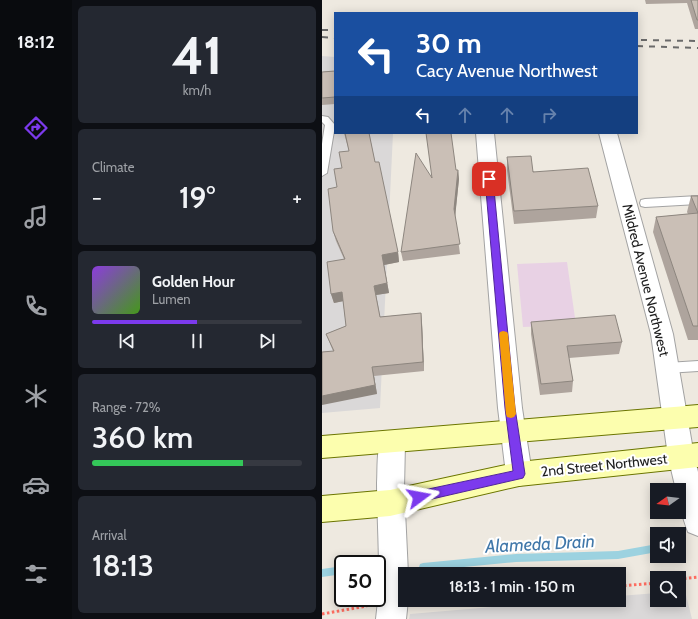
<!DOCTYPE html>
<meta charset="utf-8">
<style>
body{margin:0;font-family:Cabin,sans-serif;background:#242831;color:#f1f3f6;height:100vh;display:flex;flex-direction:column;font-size:15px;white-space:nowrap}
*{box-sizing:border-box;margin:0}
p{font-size:13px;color:#9ea1a6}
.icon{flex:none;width:22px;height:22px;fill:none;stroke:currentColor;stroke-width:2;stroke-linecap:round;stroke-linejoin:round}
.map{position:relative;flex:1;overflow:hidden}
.panel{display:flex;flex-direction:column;gap:6px;padding:6px;background:#0d0f14;width:250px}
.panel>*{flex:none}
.banner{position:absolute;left:12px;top:12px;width:304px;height:122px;border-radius:0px;box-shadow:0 2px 10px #0003;background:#1a4fa0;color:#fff;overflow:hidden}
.needle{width:26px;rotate:256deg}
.buttons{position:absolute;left:328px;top:483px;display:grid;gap:8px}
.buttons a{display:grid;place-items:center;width:36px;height:36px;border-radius:0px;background:#171b24;box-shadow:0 2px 10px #0003;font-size:20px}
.speed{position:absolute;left:12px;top:555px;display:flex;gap:8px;font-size:20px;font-weight:700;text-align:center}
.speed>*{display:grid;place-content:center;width:52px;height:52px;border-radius:50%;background:#171b24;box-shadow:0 2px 10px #0003;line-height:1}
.speed .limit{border:2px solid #111;border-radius:6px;background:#fff;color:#111}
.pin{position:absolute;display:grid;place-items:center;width:34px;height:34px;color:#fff;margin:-17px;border-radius:8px;box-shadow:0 2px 6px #0006}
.me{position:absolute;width:44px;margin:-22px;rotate:77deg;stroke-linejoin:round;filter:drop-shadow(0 0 3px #0008)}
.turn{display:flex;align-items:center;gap:14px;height:84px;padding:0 16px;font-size:18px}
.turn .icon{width:52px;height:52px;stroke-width:2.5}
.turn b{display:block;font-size:28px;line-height:34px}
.lanes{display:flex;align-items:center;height:38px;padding:0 16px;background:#0003;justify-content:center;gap:20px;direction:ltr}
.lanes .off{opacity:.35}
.big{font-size:30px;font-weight:600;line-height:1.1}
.panel .tile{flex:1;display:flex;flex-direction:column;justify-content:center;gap:6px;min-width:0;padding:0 14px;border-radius:6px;background:#242831}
.panel .dial{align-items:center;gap:0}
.dial b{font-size:52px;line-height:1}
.song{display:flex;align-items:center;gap:12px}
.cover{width:48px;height:48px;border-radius:6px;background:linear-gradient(135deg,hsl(270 70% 55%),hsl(100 70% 35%))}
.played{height:4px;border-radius:2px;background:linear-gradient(90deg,#7c3aed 50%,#363941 50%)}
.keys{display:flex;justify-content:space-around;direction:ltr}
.heat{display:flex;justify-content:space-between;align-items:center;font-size:22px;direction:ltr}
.charge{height:6px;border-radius:3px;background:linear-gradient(90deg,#34c759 72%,#363941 0)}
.trip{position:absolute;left:76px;top:567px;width:228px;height:40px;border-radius:0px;background:#171b24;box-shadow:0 2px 10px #0003;font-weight:600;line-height:40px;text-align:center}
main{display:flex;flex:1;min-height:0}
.tabs{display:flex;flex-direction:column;width:72px;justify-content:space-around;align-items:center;background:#090b0e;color:#9ea1a6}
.tabs .icon{width:28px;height:28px}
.tabs .active{color:#7c3aed}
.tabs b{font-size:18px;color:#f1f3f6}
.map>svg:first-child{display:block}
</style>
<main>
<nav class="tabs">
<b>18:12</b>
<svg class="icon active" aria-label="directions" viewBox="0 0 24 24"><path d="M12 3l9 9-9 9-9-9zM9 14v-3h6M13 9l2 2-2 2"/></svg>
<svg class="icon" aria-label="music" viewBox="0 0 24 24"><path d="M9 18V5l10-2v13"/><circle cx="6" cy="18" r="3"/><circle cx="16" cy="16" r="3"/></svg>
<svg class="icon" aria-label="phone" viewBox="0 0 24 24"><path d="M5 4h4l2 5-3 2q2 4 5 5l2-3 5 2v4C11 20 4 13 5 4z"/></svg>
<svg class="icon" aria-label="climate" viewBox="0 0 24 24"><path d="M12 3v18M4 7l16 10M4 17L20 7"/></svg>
<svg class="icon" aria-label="car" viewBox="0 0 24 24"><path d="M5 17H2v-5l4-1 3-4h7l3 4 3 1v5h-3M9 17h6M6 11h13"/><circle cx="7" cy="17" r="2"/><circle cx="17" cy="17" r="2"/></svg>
<svg class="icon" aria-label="filters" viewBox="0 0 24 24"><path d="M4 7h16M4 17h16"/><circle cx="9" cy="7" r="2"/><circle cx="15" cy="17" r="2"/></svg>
</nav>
<section class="panel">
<div class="tile dial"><b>41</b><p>km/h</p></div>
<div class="tile"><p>Climate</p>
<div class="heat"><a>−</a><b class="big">19°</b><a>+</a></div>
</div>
<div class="tile">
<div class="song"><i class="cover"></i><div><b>Golden Hour</b><p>Lumen</p></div></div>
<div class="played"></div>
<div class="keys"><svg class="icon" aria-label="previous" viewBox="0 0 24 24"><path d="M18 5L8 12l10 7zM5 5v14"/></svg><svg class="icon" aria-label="pause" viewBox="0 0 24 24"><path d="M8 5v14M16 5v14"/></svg><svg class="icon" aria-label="next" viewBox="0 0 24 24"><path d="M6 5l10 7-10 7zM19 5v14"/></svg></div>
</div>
<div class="tile"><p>Range · 72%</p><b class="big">360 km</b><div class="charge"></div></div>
<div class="tile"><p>Arrival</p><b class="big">18:13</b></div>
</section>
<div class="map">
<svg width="376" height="619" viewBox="0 0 376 619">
<rect width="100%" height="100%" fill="#eee9e0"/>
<path fill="#dad8d8" d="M0,56L13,57V133H71L58,408L0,413Z
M357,591H363L370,619H87L88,614L255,600H297V596L335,593V600H357Z"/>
<path fill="#e8d1e4" d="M245,262L254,325L201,327L195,264Z"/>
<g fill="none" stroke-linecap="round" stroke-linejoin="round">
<path fill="#9cd2e0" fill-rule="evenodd" d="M335,544V552L296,559L194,562L101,571L98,570L97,567L98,564L101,563L194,554L296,551Z
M21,566V574L0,577V569Z"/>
<g stroke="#a3a3a3" stroke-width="2">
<path id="lane" d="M0,116L6,117L13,125L5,173L0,176V144L3,125L0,122Z
M376,196V204L323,207L319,206L318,203L319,200L323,199Z
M376,361V371L345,373L340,372L339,368L340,364L345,363Z"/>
</g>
<g stroke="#a3a3a3" stroke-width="2">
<path id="street" d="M154,133H172L200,408L210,474L206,483L197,486L188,483L184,474L176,408Z
M277,133H295L351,334L372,456L376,472V536L366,532C361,519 357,505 357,490H354L346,456L329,334Z
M70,432L79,435L83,443L82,489L86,574H83V600H86L84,619H54C60,574 55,529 55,483C56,468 54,449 61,435Z"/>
</g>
<g stroke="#6b7500" stroke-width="2">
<path id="secondary" d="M376,405V427L0,458V436Z
M376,443V467L197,486L68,516L0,522V496L68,490L197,462Z"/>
</g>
<path stroke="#ff6d60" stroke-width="3" stroke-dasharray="2.5 2.5" stroke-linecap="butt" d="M357,579L376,577
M297,586L335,583
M95,601L108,600
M0,614L45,606"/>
<use href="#lane" fill="#fff" fill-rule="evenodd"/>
<use href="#street" fill="#fff" fill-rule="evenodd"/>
<use href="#secondary" fill="#fcfeae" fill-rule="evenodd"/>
<path stroke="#6a6a6a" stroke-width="2" stroke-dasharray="6 6" stroke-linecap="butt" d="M0,30H13
M0,37L13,38
M319,40L376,41
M315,46L376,48"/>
</g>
<path fill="#aea49d" d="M323,0H376V29H373L365,3L324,4Z
M13,71V104L0,105V72Z
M22,133H47L53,162L76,252L77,262L62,265L67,293L54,295L58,317L99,313L100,323L102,371L52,376L55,394L11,351L4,334L24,326L21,301L12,303L9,294L22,259L14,241L11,231L15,187L20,168L27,151Z
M185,157L276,206L274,218L192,224L185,170Z
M134,170H136L137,179L133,216L138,254L81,261L79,252L110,177Z
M369,196H376V340H366L331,232L334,217L366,214L365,212Z
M209,322L300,342L297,354L247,358L251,381L250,392L218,395L209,334Z"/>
<path fill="#8d867f" d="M136,170L137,179L133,218L132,209Z
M76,252L77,262L62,265L67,293L54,295L60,326L52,286L60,255Z
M20,292L22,301L12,303L9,294Z
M99,313L100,323L102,371L101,362Z
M50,367L52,376L55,394L0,405V396Z"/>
<path fill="#cabfb6" stroke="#8d867f" d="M369,0H376V20H375Z
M13,71V97L0,98V72Z
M23,133H47L53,162H57L76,252L60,255L65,283L52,286L58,317L99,313L101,362L50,367L53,385L0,396V352L12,351L4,334L24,326L20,292L9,294L5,262L23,259L11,231L6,189L15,187L12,169L20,168L17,152L27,151Z
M104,133H129L134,170H136L132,209L138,244L79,252L94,153L110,178Z
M209,156L211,172L266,168L276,206L192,211L185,157Z
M369,196H376V213Z
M376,213V326H371L334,217Z
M293,315L300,342L245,346L251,381L219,384L209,322Z"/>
<path fill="#7c3aed" stroke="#51269a" d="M167,176L171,179L193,408L203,474L201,478L197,479L97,502L93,500L91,497L93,493L97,491L191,471L183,408L163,179Z"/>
<path fill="#f59e0b" d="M181,331L185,332L186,334L194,414L192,417L189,418L185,417L184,414L177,334L178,332Z"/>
<g text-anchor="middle" stroke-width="4" stroke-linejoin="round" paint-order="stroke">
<g font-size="14" fill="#1c1c1c" stroke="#fff">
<text transform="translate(324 280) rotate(76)" y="5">Mildred Avenue Northwest</text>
<text transform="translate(282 465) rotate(-6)" y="5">2nd Street Northwest</text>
</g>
<g font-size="18" font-style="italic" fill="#4077a9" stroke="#fff">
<text transform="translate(218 544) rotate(-3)" y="6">Alameda Drain</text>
</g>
</g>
</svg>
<div class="buttons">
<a><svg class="needle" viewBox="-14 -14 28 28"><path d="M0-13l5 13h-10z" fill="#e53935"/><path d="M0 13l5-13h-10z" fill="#9ea1a6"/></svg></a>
<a><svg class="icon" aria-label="sound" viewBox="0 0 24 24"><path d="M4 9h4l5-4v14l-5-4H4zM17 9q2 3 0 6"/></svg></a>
<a><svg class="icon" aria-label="search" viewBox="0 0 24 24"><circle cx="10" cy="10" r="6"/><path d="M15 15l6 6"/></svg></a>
</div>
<div class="speed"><div class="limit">50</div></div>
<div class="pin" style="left:167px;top:179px;background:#d93025"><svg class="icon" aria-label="arrive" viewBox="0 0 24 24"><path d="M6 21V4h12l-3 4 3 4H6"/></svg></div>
<svg class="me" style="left:97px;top:497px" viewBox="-20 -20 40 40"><path d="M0-17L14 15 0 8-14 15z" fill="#7c3aed" stroke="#fff" stroke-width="4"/></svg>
<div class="trip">18:13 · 1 min · 150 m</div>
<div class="banner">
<div class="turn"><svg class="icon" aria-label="left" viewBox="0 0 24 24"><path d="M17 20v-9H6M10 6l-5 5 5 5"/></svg><div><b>30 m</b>Cacy Avenue Northwest</div></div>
<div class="lanes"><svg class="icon" aria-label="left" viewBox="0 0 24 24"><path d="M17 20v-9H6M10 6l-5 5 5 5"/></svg><svg class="icon off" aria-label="ahead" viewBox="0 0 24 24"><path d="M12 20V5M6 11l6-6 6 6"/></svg><svg class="icon off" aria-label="ahead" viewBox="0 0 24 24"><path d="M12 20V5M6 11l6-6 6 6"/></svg><svg class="icon off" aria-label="right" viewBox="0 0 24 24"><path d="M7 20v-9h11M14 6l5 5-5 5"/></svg></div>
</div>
</div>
</main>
